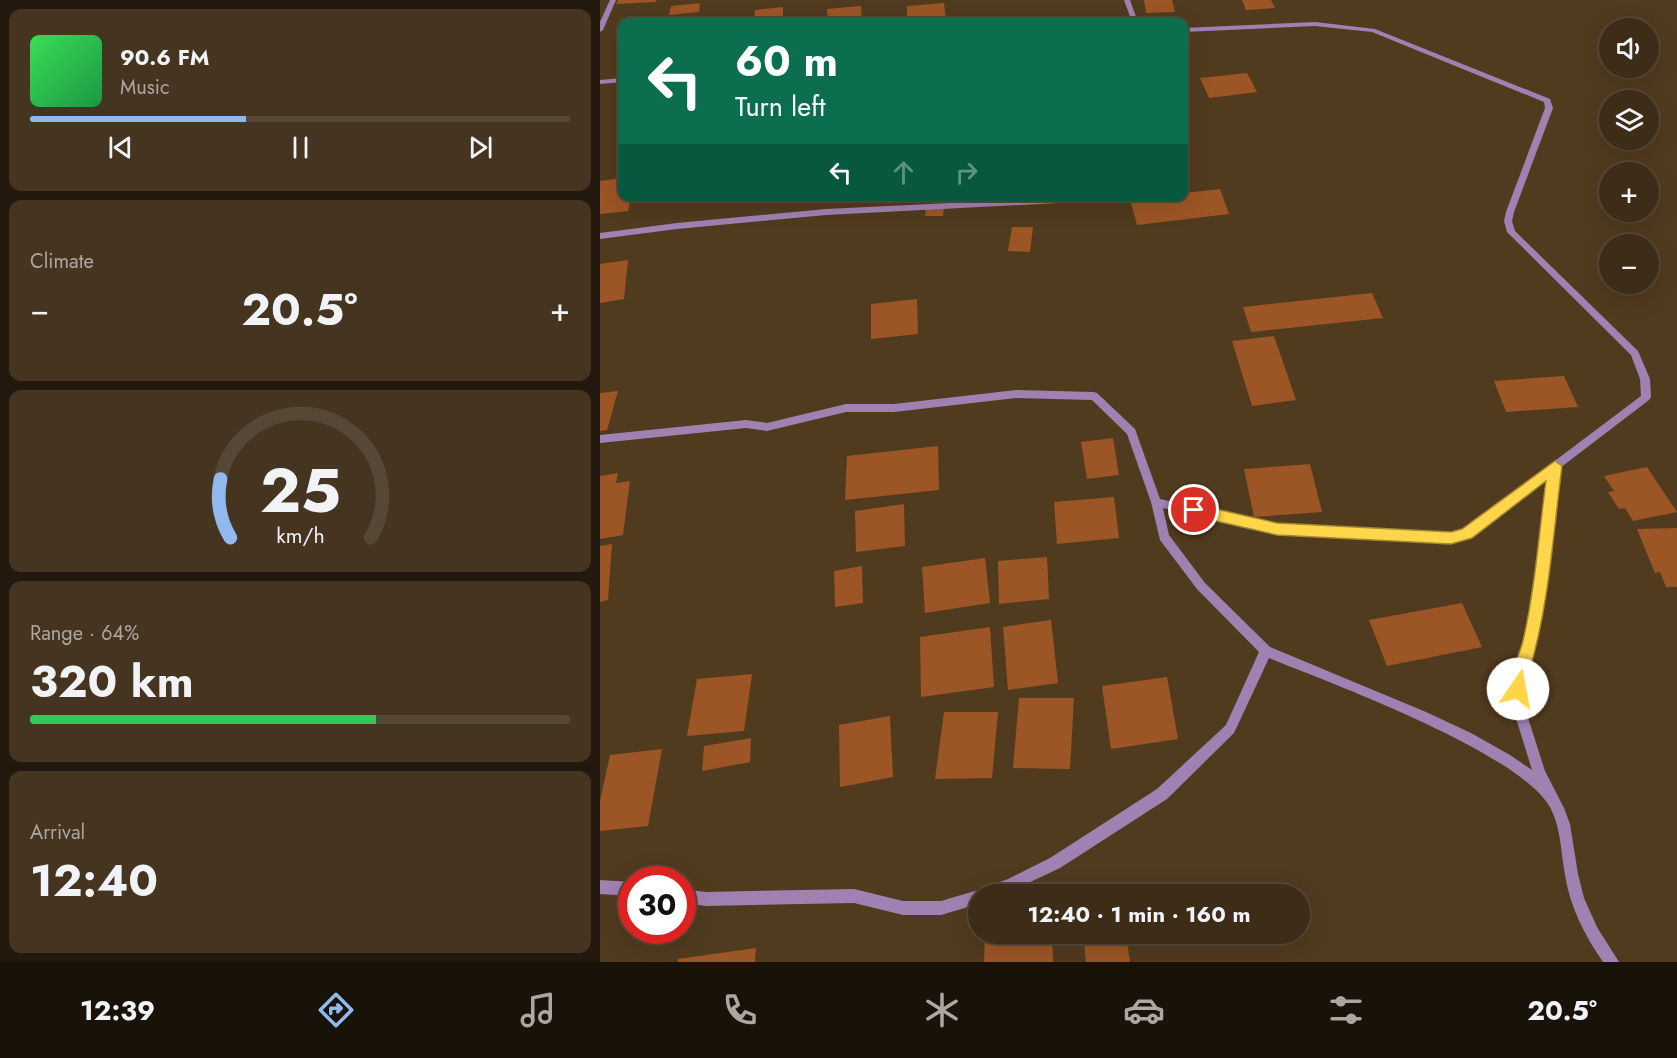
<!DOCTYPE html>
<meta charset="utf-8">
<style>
body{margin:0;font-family:Jost,sans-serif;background:#443420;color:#f1f3f6;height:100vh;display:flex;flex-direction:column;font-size:22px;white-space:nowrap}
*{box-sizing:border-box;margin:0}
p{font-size:20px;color:#ada7a1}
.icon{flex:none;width:33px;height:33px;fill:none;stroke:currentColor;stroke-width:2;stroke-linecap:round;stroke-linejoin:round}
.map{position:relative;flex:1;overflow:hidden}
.panel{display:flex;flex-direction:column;gap:9px;padding:9px;background:#22180d;width:600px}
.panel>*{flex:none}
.banner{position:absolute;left:18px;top:18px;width:570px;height:183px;border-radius:12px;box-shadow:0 6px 24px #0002,0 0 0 2px #564836;background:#0b6e4f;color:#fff;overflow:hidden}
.fabs{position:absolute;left:999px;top:18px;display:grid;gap:12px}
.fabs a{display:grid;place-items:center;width:60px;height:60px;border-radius:50%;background:#3d2c17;box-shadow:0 6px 24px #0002,0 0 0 2px #564836;font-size:30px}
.speed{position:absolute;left:18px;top:866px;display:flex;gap:12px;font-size:30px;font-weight:700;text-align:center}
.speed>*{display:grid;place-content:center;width:78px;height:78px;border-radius:50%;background:#3d2c17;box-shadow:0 6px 24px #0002,0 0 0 2px #564836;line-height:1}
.speed .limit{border:9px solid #d22;background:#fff;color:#111}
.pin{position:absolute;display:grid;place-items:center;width:51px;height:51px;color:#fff;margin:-26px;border:3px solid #fff;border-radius:50%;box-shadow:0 2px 6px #0007}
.me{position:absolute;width:66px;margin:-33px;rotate:12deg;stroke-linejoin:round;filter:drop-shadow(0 0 4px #0008)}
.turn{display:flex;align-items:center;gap:21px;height:126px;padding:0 18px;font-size:27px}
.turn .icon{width:78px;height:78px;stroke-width:2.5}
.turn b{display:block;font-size:42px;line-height:51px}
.lanes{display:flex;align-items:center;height:57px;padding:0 18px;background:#0003;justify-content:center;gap:30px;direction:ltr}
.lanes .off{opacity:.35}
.big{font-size:45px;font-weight:700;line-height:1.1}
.panel .card{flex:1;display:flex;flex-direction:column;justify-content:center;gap:9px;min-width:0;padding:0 21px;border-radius:12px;background:#443420}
.panel .dial{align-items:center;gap:0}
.dial svg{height:156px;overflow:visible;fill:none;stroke:#564836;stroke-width:7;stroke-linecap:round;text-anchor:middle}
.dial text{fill:#f1f3f6;stroke:none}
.song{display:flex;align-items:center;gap:18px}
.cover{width:72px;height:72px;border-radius:9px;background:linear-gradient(135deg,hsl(130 70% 55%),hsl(140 70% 35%))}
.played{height:6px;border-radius:3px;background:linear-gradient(90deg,#90b9f0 40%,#564836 40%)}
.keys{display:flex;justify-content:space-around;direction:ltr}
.heat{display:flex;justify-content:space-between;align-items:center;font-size:33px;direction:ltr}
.charge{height:9px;border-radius:4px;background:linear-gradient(90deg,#34c759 64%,#564836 0)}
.trip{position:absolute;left:368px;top:884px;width:342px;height:60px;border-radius:30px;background:#3d2c17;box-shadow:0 6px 24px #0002,0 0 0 2px #564836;font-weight:700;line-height:60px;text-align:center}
.dock{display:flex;height:96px;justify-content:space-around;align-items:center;background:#181209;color:#ada7a1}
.dock .icon{width:42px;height:42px}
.dock .active{color:#90b9f0}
.dock b{font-size:27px;color:#f1f3f6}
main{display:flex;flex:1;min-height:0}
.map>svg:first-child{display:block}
</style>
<main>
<section class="panel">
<div class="card">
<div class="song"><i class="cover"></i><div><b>90.6 FM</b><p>Music</p></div></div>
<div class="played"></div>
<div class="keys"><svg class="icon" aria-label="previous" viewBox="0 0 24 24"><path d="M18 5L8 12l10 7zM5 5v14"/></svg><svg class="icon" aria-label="pause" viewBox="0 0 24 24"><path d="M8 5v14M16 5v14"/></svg><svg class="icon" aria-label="next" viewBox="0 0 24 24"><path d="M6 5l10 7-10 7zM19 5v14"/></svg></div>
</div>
<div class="card"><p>Climate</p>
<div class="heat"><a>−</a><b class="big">20.5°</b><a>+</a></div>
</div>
<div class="card dial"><svg viewBox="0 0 100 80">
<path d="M14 69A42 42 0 1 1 86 69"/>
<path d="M14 69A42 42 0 0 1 9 39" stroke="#90b9f0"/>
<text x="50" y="56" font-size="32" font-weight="700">25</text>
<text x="50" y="72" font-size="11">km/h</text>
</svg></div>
<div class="card"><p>Range · 64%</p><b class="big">320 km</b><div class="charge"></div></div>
<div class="card"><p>Arrival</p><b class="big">12:40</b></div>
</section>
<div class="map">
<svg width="1077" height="962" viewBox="0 0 1077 962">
<rect width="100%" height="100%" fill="#513b1f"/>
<path fill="#9c5525" d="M18,0H56V2L16,4Z
M544,0H572L575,12L546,13Z
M642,0H671L675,8L646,10Z
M100,3L99,12L69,15L71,6Z
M344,3L346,22H307V6Z
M261,6L262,22H228L227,9Z
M183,7V22H154L155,10Z
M647,73L657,92L609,98L600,78Z
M22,178V196H31L28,211L0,214V181Z
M620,189L629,214L537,225L530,199L584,196V193Z
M326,209H344L343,216H325Z
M412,227H433L430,252L408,251Z
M28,260L24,299L0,303V264Z
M772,293L783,318L651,332L643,307Z
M317,299L318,334L271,339V304Z
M674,336L696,400L652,406L632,341Z
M964,376L978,407L906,412L894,381Z
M18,391L7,430L0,431V393Z
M513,438L519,475L487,479L481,442Z
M338,446L339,490L245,500L247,456Z
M710,464L722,512L654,517L644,469Z
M1047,467L1077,512L1033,521L1025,508L1019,509L1008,492L1014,491L1004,476Z
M18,473L16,483L30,481L23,535L0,539V476Z
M514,497L519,538L457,544L454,502Z
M304,504L305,546L256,552L255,511Z
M1077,528V587H1066L1060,572L1055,573L1037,529Z
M12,544L8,600L0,602V546Z
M447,557L449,599L399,604L398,561Z
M385,558L390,603L325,613L322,567Z
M262,566L263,603L235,607L234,571Z
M862,603L882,647L787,666L769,620Z
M451,620L458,683L408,690L403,627Z
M390,627L394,687L321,697L320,637Z
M152,674L144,731L87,736L97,679Z
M567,677L578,739L511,749L502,686Z
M419,698H474L470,769L413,768Z
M344,712H398L392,778L335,779Z
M290,716L293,777L240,787L239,725Z
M151,738L150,762L102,771L104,746Z
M62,749L48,826L0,831V801L10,755Z
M385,933H452L453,962H384Z
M483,933H526L530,962H486Z
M156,948L155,962H78V959Z"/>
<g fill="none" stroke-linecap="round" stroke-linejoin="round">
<path fill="#9f82b2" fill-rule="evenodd" d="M10,0H16L3,30L0,32V22Z
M524,0H530L538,22H532Z
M715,22L775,29L950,99L953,108L914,212L912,221L915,231L1038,351L1050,379L1051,397L1049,400L960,468L937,641L925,676L923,702L945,771L964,808L970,824L978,874L984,898L997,927L1019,962H1003C985,936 970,907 965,875C961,853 961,829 951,809C922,753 731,683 669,658L634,733L567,799L460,868L405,894H378V904L341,915H303L254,903L106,906L82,903V889L106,892L254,889L303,901H341L378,890L380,891L381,889L408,879L450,858L557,789L626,725L659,652L597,589L560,540L551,502L527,434L492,400L416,398L294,412H246L167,431L146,428L0,443V435L146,420L167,423L246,404H294L416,390L494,392L497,393L535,429L560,499L677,524L851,533L863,530L1041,396L1040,379L1031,355L907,232L904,221L906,212L945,108L944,102L772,32L715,26L584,32V28ZM948,477L925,641L913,676L911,702L932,770L910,755L871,733L826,712L670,647L605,583L569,535L563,508L677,534L851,543L871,536Z
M22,78V82L0,84V80Z
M456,198L459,199V203L226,215L77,229L0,239V233L77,223L226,209Z
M0,880L32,882V896L0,894Z"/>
</g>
<path fill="#ffd54a" stroke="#a68a30" stroke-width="1.5" d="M955,461L962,466C953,535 949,606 929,672C926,680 927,687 924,694L918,697L913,694C905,678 919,658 923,641C935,589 939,533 946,481L872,538L851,544L677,535L594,516L587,510L594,504L677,523L851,532L862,529Z"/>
</svg>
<div class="fabs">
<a><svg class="icon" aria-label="sound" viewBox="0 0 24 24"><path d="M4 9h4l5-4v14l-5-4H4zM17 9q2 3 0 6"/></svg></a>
<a><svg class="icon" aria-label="layers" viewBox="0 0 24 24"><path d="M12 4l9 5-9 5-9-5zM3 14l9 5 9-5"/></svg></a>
<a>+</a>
<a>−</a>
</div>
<div class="speed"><div class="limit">30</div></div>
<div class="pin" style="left:594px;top:510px;background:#d93025"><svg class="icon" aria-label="arrive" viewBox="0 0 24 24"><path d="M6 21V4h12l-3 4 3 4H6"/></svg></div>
<svg class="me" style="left:918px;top:689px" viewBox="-20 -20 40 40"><circle r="19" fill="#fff"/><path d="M0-13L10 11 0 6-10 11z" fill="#ffd54a"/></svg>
<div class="trip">12:40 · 1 min · 160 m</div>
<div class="banner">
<div class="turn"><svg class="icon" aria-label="left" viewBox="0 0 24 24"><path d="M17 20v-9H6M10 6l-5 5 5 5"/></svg><div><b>60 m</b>Turn left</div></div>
<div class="lanes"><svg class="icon" aria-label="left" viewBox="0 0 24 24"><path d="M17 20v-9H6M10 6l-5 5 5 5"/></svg><svg class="icon off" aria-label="ahead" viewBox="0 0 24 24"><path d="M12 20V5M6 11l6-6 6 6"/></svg><svg class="icon off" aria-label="right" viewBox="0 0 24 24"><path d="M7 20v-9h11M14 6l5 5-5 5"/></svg></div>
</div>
</div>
</main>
<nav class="dock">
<b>12:39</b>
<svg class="icon active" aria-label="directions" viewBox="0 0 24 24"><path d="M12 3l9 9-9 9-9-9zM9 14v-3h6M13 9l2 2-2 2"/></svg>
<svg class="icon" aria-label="music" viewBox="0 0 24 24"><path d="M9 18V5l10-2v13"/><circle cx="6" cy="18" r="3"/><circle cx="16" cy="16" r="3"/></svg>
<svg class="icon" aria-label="phone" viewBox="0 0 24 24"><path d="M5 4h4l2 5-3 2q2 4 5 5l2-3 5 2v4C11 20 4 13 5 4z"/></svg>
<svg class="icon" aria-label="climate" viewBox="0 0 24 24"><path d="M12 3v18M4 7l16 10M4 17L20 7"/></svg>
<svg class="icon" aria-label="car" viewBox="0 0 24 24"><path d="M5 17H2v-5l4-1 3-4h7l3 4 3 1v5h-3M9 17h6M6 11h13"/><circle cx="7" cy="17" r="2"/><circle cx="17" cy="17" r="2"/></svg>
<svg class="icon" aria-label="filters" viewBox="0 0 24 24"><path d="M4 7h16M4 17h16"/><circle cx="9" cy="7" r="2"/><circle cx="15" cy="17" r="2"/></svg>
<b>20.5°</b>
</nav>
